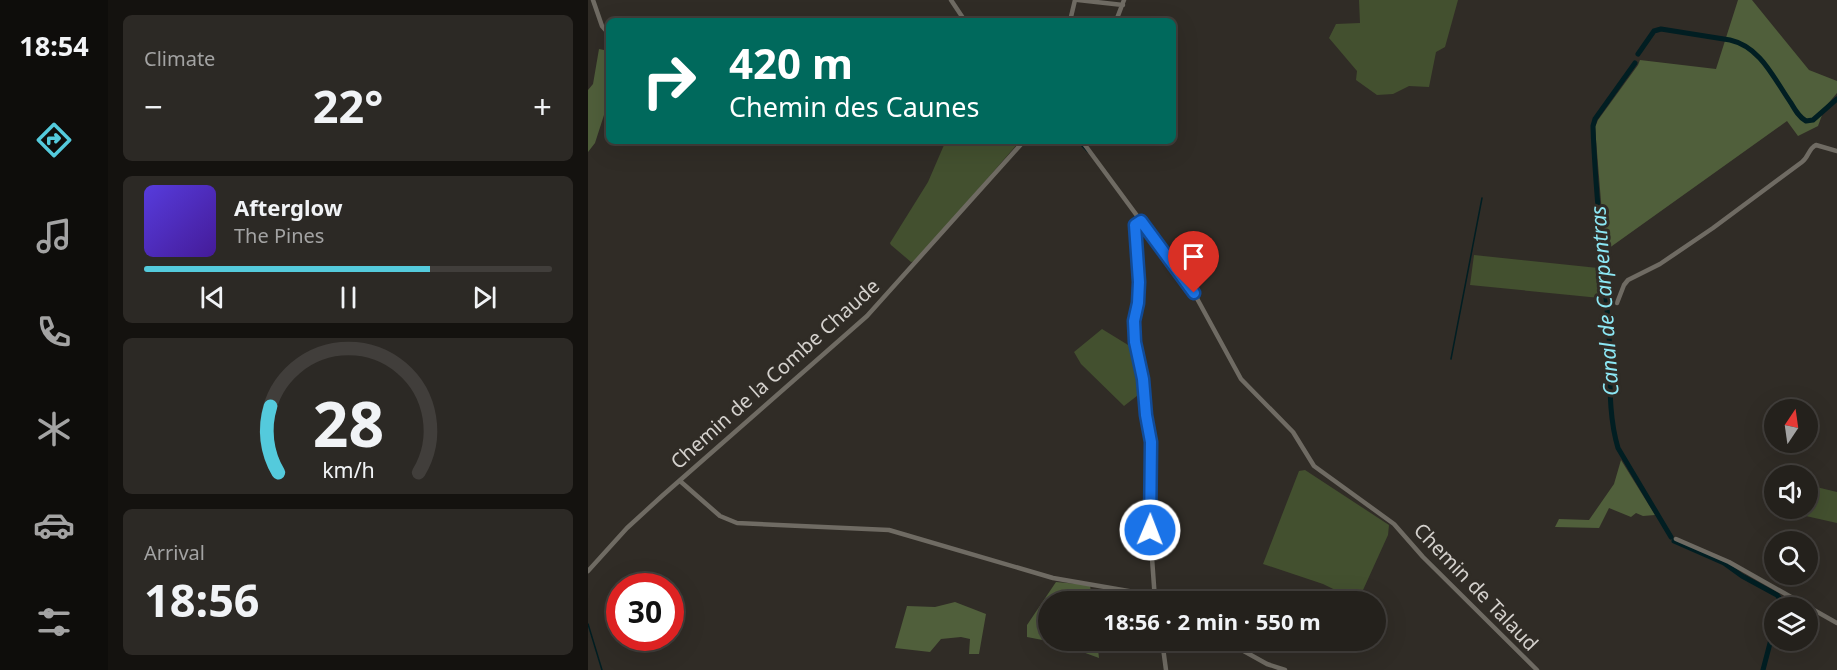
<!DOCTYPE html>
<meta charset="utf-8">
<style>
body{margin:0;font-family:"Noto Sans",sans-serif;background:#2c2925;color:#f1f3f6;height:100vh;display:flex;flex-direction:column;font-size:22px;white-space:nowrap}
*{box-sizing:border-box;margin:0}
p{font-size:20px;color:#a3a3a3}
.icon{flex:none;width:33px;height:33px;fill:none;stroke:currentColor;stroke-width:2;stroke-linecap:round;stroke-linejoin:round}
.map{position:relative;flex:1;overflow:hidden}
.side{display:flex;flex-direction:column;gap:15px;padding:15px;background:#14120f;width:480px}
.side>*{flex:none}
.top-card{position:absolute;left:18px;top:18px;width:570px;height:126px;border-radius:9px;box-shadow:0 6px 24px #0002,0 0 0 2px #413e3b;background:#00695c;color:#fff;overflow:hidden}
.needle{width:39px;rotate:13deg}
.buttons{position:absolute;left:1176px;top:399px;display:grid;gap:12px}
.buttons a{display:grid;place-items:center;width:54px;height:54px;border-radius:50%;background:#24211c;box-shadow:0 6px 24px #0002,0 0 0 2px #413e3b;font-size:30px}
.speed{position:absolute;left:18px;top:573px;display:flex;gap:12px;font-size:30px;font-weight:700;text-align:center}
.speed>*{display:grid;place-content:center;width:78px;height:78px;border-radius:50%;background:#24211c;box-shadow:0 6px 24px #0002,0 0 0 2px #413e3b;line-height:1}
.speed .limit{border:9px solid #d22;background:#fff;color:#111}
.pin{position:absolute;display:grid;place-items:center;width:51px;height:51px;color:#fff;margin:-62px -26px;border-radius:50% 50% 50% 0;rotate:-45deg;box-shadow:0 0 6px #0007}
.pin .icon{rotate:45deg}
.me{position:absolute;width:66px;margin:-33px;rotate:1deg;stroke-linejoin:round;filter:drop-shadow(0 0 4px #0008)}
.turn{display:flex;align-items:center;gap:21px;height:126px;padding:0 24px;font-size:27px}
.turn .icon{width:78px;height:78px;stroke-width:2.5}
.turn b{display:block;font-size:42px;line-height:51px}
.big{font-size:45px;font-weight:700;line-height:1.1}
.side .widget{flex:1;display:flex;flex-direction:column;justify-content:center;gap:9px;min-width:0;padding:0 21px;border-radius:9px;background:#2c2925}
.side .dial{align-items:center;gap:0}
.dial svg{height:156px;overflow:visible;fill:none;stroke:#413e3b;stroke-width:7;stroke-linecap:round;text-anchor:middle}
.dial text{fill:#f1f3f6;stroke:none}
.song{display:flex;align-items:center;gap:18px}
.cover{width:72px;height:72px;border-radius:9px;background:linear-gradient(135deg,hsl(250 70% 55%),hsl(260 70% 35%))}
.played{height:6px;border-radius:3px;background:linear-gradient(90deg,#54cadc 70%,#413e3b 70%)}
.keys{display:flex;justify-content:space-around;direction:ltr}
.heat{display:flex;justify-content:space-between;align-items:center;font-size:33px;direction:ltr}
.trip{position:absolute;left:450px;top:591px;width:348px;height:60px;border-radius:30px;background:#24211c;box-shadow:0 6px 24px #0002,0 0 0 2px #413e3b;font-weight:700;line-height:60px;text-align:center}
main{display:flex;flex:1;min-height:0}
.tabs{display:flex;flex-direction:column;width:108px;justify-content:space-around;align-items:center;background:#0e0d0b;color:#a3a3a3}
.tabs .icon{width:42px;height:42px}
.tabs .selected{color:#54cadc}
.tabs b{font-size:27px;color:#f1f3f6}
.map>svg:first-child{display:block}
</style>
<main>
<nav class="tabs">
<b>18:54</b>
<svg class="icon selected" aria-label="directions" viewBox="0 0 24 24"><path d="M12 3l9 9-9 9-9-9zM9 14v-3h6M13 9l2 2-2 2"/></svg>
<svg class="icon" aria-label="music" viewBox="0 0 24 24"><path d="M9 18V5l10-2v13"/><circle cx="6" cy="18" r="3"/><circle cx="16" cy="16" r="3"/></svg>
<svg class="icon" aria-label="phone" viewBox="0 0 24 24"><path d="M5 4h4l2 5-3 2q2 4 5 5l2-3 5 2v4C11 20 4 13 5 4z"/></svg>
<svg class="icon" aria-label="climate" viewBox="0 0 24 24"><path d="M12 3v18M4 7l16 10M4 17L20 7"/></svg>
<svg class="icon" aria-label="car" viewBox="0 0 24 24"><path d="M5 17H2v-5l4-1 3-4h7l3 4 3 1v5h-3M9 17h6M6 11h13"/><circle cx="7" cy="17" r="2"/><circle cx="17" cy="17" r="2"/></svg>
<svg class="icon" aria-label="filters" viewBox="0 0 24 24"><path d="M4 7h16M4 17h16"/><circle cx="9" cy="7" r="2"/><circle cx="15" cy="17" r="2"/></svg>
</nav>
<section class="side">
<div class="widget"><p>Climate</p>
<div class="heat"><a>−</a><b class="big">22°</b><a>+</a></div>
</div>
<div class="widget">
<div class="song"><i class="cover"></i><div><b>Afterglow</b><p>The Pines</p></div></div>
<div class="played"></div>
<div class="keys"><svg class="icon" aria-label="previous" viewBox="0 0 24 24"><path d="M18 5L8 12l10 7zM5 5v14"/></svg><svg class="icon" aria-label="pause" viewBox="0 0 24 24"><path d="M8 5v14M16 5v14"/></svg><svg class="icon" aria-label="next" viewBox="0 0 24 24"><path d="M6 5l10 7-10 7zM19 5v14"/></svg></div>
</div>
<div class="widget dial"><svg viewBox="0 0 100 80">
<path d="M14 69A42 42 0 1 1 86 69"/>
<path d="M14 69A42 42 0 0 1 10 35" stroke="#54cadc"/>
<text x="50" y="56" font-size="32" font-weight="700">28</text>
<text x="50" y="72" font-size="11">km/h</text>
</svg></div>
<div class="widget"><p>Arrival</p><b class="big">18:56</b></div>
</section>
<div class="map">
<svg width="1249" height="670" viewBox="0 0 1249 670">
<rect width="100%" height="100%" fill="#302c26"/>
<path fill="#43502f" d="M771,0H870L857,47L848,52L841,87L821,86L805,94L789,95L768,80L769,71L741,38L748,24L772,23Z
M361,141H432L328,261L323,262L303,245L302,243L340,182L356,145Z
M886,255L1010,268L1012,298L882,285Z
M514,329L545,348L553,378L554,392L536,406L493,364L486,352Z
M717,470L801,525L800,535L770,601L735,584L675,564L711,471Z
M1220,485L1249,492V523L1187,509L1220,508Z"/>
<path fill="#505f3b" d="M1150,0H1164L1221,70L1249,81V93L1237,107L1230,126L1210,136L1199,121L1017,251L1007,127L1010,120L1050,65L1052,60L1128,69Z
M11,49L21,51V113L16,115L7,143L0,152V90L5,84Z
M1033,460L1067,515L1055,516L1048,513L1043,517L1021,508L1011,528L967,527L971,519L1001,520L1026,484Z
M468,582L502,585L504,601L460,602V640L509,641L511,658L470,643L439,637V625Z
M367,602L398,614L391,654H381L382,639L373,637L353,639L342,652L307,648L319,606L347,607Z"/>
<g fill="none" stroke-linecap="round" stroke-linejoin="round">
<path stroke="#011e22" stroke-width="1.5" d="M489,141L500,152
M863,359L894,198
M0,624L14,670"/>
<path stroke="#011e22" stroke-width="5" d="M1050,54L1066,31L1073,29L1142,40C1173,47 1186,79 1203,103C1207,110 1211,117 1218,121L1225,120L1249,99
M1047,63L1007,119L1005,126C1007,195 1016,265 1021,334C1023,372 1019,411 1030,448L1083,537
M1086,541L1136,563L1154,576L1189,595L1192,599V608
M1175,670L1186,628"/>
<path stroke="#6f6b63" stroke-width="4.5" d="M5,0L14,26L21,34
M363,0L377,21
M490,0L535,5
M482,21L487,0
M528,21L536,0
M494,141L606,293L653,379L705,432L726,466L806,524L835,557L949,670
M553,221L547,225L551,282L550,303L546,321L547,342L555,379L558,415L563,442L562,530L567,600
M1029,303L1036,285L1040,280L1072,264L1125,228L1214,162C1221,157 1220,149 1228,145L1249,151
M92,481L132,516L149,523L301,530L465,578L552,593L571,602
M1088,539L1141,562L1249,623
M0,571L39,528L74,496L279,316L436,141
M574,640L578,670
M636,640L679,664L697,670"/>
</g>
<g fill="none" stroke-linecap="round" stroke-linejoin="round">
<g stroke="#114b97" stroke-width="15">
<path id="route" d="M562,530L563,442L558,415L555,379L547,342L546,321L550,303L551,282L547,225L553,221L606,293"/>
</g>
<use href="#route" stroke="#1a73e8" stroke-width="10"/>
</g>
<g text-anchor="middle" stroke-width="6" stroke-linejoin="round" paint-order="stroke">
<g font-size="20" fill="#d4d1cd" stroke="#302c26">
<text transform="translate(187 374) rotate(-42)" y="7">Chemin de la Combe Chaude</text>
<text transform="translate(888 587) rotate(46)" y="7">Chemin de Talaud</text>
</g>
<g font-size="21" font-style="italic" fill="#8ce7f4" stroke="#302c26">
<text transform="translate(1017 301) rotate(-94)" y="7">Canal de Carpentras</text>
</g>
</g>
</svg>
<div class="buttons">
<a><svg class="needle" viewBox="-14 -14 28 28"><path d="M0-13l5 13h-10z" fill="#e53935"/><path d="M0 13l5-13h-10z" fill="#a3a3a3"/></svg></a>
<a><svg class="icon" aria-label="sound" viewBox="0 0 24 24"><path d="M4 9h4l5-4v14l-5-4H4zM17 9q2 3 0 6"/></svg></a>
<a><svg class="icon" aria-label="search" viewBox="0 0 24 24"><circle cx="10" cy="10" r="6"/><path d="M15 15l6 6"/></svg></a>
<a><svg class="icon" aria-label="layers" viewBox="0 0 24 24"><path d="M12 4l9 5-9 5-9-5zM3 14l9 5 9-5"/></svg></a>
</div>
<div class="speed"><div class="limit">30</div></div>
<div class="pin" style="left:606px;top:293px;background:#d93025"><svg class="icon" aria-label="arrive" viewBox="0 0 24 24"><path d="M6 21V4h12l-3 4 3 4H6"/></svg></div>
<svg class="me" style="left:562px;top:530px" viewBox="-20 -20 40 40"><circle r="17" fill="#1a73e8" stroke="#fff" stroke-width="3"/><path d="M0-11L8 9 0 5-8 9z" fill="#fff"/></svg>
<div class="trip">18:56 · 2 min · 550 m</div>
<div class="top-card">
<div class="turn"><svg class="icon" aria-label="right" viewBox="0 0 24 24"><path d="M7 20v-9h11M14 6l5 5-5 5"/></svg><div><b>420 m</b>Chemin des Caunes</div></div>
</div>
</div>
</main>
